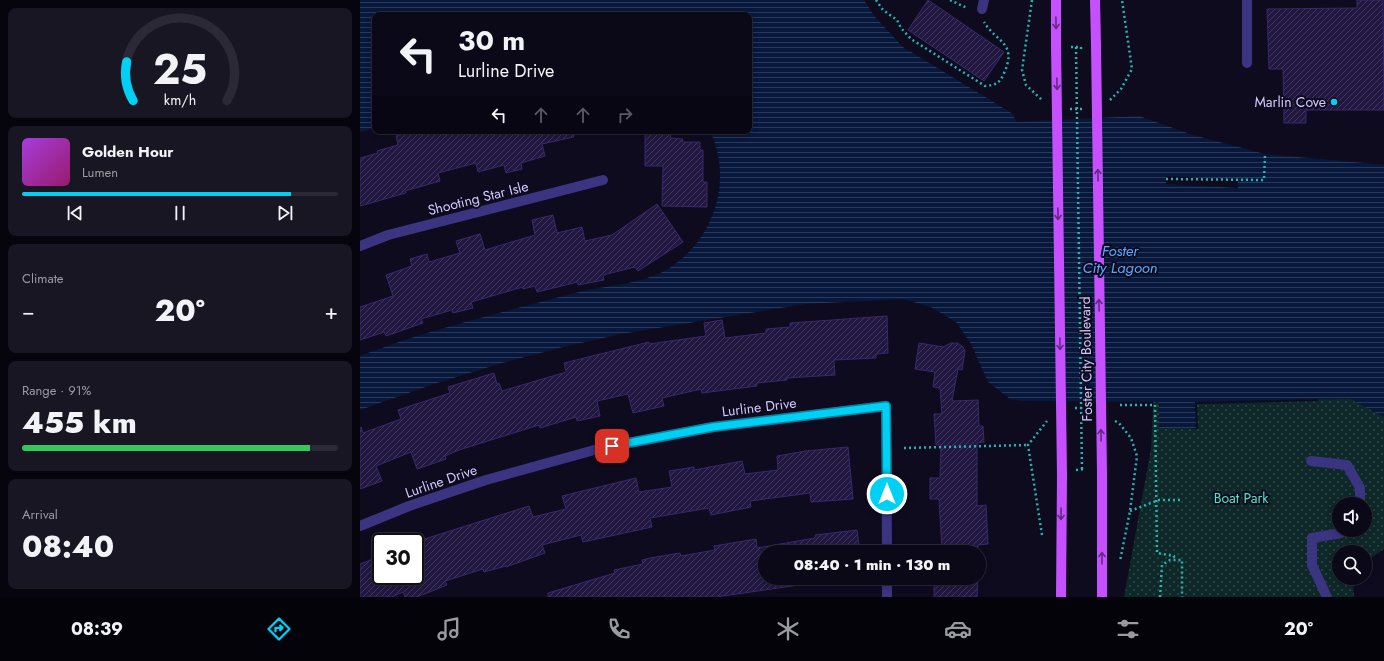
<!DOCTYPE html>
<meta charset="utf-8">
<style>
body{margin:0;font-family:Jost,sans-serif;background:#191624;color:#f1f3f6;height:100vh;display:flex;flex-direction:column;font-size:15px;white-space:nowrap}
*{box-sizing:border-box;margin:0}
p{font-size:13px;color:#9a9aa1}
.icon{flex:none;width:22px;height:22px;fill:none;stroke:currentColor;stroke-width:2;stroke-linecap:round;stroke-linejoin:round}
.map{position:relative;flex:1;overflow:hidden}
.sheet{display:flex;flex-direction:column;gap:8px;padding:8px;background:#06040d;width:360px}
.sheet>*{flex:none}
.top-card{position:absolute;left:12px;top:12px;width:380px;height:122px;border-radius:8px;box-shadow:0 2px 6px #0003,0 0 0 1px #2b2936;background:#0b0817;color:#f1f3f6;overflow:hidden}
.controls{position:absolute;left:972px;top:497px;display:grid;gap:8px}
.controls a{display:grid;place-items:center;width:40px;height:40px;border-radius:50%;background:#0b0817;box-shadow:0 2px 6px #0003,0 0 0 1px #2b2936;font-size:20px}
.speed{position:absolute;left:12px;top:533px;display:flex;gap:8px;font-size:20px;font-weight:700;text-align:center}
.speed>*{display:grid;place-content:center;width:52px;height:52px;border-radius:50%;background:#0b0817;box-shadow:0 2px 6px #0003,0 0 0 1px #2b2936;line-height:1}
.speed .limit{border:2px solid #111;border-radius:6px;background:#fff;color:#111}
.pin{position:absolute;display:grid;place-items:center;width:34px;height:34px;color:#fff;margin:-17px;border-radius:8px;box-shadow:0 2px 6px #0006}
.me{position:absolute;width:44px;margin:-22px;rotate:0deg;stroke-linejoin:round;filter:drop-shadow(0 0 3px #0008)}
.turn{display:flex;align-items:center;gap:14px;height:84px;padding:0 20px;font-size:18px}
.turn .icon{width:52px;height:52px;stroke-width:2.5}
.turn b{display:block;font-size:28px;line-height:34px}
.lanes{display:flex;align-items:center;height:38px;padding:0 20px;background:#0003;justify-content:center;gap:20px;direction:ltr}
.lanes .off{opacity:.35}
.big{font-size:30px;font-weight:800;line-height:1.1}
.sheet .tile{flex:1;display:flex;flex-direction:column;justify-content:center;gap:6px;min-width:0;padding:0 14px;border-radius:8px;background:#191624}
.sheet .dial{align-items:center;gap:0}
.dial svg{height:104px;overflow:visible;fill:none;stroke:#2b2936;stroke-width:7;stroke-linecap:round;text-anchor:middle}
.dial text{fill:#f1f3f6;stroke:none}
.song{display:flex;align-items:center;gap:12px}
.cover{width:48px;height:48px;border-radius:6px;background:linear-gradient(135deg,hsl(280 70% 55%),hsl(320 70% 35%))}
.played{height:4px;border-radius:2px;background:linear-gradient(90deg,#00d0f4 85%,#2b2936 85%)}
.keys{display:flex;justify-content:space-around;direction:ltr}
.heat{display:flex;justify-content:space-between;align-items:center;font-size:22px;direction:ltr}
.charge{height:6px;border-radius:3px;background:linear-gradient(90deg,#34c759 91%,#2b2936 0)}
.trip{position:absolute;left:398px;top:545px;width:228px;height:40px;border-radius:20px;background:#0b0817;box-shadow:0 2px 6px #0003,0 0 0 1px #2b2936;font-weight:800;line-height:40px;text-align:center}
.tab-bar{display:flex;height:64px;justify-content:space-around;align-items:center;background:#040309;color:#9a9aa1}
.tab-bar .icon{width:28px;height:28px}
.tab-bar .on{color:#00d0f4}
.tab-bar b{font-size:18px;color:#f1f3f6}
main{display:flex;flex:1;min-height:0}
.map>svg:first-child{display:block}
</style>
<main>
<section class="sheet">
<div class="tile dial"><svg viewBox="0 0 100 80">
<path d="M14 69A42 42 0 1 1 86 69"/>
<path d="M14 69A42 42 0 0 1 9 39" stroke="#00d0f4"/>
<text x="50" y="56" font-size="32" font-weight="700">25</text>
<text x="50" y="72" font-size="11">km/h</text>
</svg></div>
<div class="tile">
<div class="song"><i class="cover"></i><div><b>Golden Hour</b><p>Lumen</p></div></div>
<div class="played"></div>
<div class="keys"><svg class="icon" aria-label="previous" viewBox="0 0 24 24"><path d="M18 5L8 12l10 7zM5 5v14"/></svg><svg class="icon" aria-label="pause" viewBox="0 0 24 24"><path d="M8 5v14M16 5v14"/></svg><svg class="icon" aria-label="next" viewBox="0 0 24 24"><path d="M6 5l10 7-10 7zM19 5v14"/></svg></div>
</div>
<div class="tile"><p>Climate</p>
<div class="heat"><a>−</a><b class="big">20°</b><a>+</a></div>
</div>
<div class="tile"><p>Range · 91%</p><b class="big">455 km</b><div class="charge"></div></div>
<div class="tile"><p>Arrival</p><b class="big">08:40</b></div>
</section>
<div class="map">
<svg width="1024" height="597" viewBox="0 0 1024 597">
<defs>
<pattern id="park-dots" width="8" height="8" patternUnits="userSpaceOnUse"><rect width="8" height="8" fill="#0e2829"/><path d="M2 2h.1M6 6h.1" fill="none" stroke="#304649" stroke-width="1.8" stroke-linecap="round"/></pattern>
<pattern id="water-rules" width="6" height="5" patternUnits="userSpaceOnUse"><rect width="6" height="5" fill="#07183c"/><path d="M0 2.5h6" fill="none" stroke="#2a3859"/></pattern>
<pattern id="building-hatch" width="6" height="6" patternUnits="userSpaceOnUse"><rect width="6" height="6" fill="#211740"/><path d="M-1 1l2-2M0 6l6-6M5 7l2-2" fill="none" stroke="#40375d"/></pattern>
</defs>
<rect width="100%" height="100%" fill="#0f0b1f"/>
<path fill="url(#park-dots)" fill-rule="evenodd" d="M899,382L1024,404V549L1005,562V552H979V578H993L994,597H764L791,449L794,383ZM979,504H1005V530H979Z"/>
<path fill="url(#water-rules)" d="M0,0H504L515,17L543,47L653,114L656,122L779,116L833,135L905,154L1015,164L1024,165V417L990,399L836,402V429L799,428V402L662,401L650,399L628,382L611,344L596,322L571,307L543,299L445,304L261,334L203,347L142,363L74,384L0,410V356C19,349 38,342 57,336C109,320 162,307 215,293C247,285 283,285 311,267C355,238 373,179 350,131H389V15H15V128L0,132Z"/>
<path fill="#0f0b1f" d="M806,176L878,180V188L806,184Z
M958,399V401L837,404L838,429H836L835,402Z"/>
<path fill="url(#building-hatch)" stroke="#39286d" d="M568,0L644,52L624,81L548,30Z
M997,0H1023L1024,110H946V123H924L923,69H909L907,9L997,8Z
M55,131H213L214,137L182,144L185,156L161,163L162,169L146,173L144,165L118,172L116,163L78,173L80,181L45,191L46,193L0,206V158L18,153L17,151L38,145L36,136Z
M285,134H311L310,138L323,139L322,142H340V150H343V182H347V207L302,206L303,166H285Z
M297,204L323,242L278,271L275,267L243,275L244,280L218,285V282L177,292L175,286L163,289V287L111,302L113,308L93,313L92,310L61,319L63,323L26,336L24,332L0,340V307L33,296L26,275L52,266L50,259L67,254L69,262L100,253L96,241L120,234L125,250L175,235L172,220L193,215L197,233L222,227L225,241L252,235Z
M527,316L528,353L516,354V358L474,360L475,375L427,378V380L397,383V386L342,393L341,389L302,398L304,406L273,413L268,394L237,401L240,416L217,421L216,417L180,428L179,425L99,450L85,456L86,459L57,469L51,452L16,466L22,481L0,489V428L1,427L3,433L41,419L38,410L90,393L88,387L134,373L137,384L139,383L142,391L206,372L204,363L289,342V344L346,336L344,323L362,320L365,338L406,333V329L430,327V323Z
M559,343L583,347L591,343H598L603,347L605,351L602,370L598,369L592,401L618,400L619,426H623L624,442L617,443V506L626,505L628,544L618,545V552H574V550H582L579,499H570V478H580L581,445H576L574,414H582L580,388L573,387L575,372L555,369Z
M488,447L493,499L451,502L450,493L390,501L391,507L351,515L349,508L290,518L292,527L223,542L221,535L182,545L185,553L146,567V566L124,572L123,569L85,581L87,585L57,597H45L43,592L32,597H0V564L21,556V576H55V542L169,506L173,517L206,509L202,496L276,478L279,492L312,487L309,471L334,467V470L382,461L385,474L418,470L417,456L446,451Z
M497,530L500,552H405V578L503,579L460,583V582L356,597H188V593L255,573L254,570L283,564L282,560L290,558L320,553L321,556L355,550L354,546L396,539L397,548L455,538V535Z
M574,578H618L617,597H574Z"/>
<g fill="none" stroke-linecap="round" stroke-linejoin="round">
<path stroke="#28b3b1" stroke-width="2.5" stroke-dasharray="2 3" stroke-linecap="butt" d="M516,0L523,10L537,20L541,28L551,39L625,86C636,85 640,83 644,73C658,43 636,42 624,22
M590,0L607,8
M672,0L662,70L666,85L682,100
M711,47H721V49
M750,100L761,89L772,69L762,0
M710,109H723
M806,179L904,180L905,154
M760,405H795L797,553L814,556V560
M715,408H727
M755,421L759,423L771,438L777,456L770,511L760,561
M544,448L668,445
M716,470L726,469
M770,511L799,500H822
M682,535L668,445L687,421
M800,597L802,565L810,560H822V597"/>
<path stroke="#3b3480" stroke-width="10" d="M887,0V63
M622,9L624,0
M0,246L28,235L243,180
M951,461L987,465L1000,488V504
M0,526L49,506L126,480L238,449L353,427L526,406L527,552
M527,578V597
M967,597L952,565V538L981,533L986,530"/>
<path stroke="#c650ff" stroke-width="10" d="M696,0V45
M735,0L736,45
M701,597L702,475
M742,597V474"/>
<path stroke="#28b3b1" stroke-width="2.5" stroke-dasharray="2 3" stroke-linecap="butt" d="M716,47L722,470"/>
<path stroke="#c650ff" stroke-width="10" d="M696,45L702,475
M736,45L742,474"/>
</g>
<defs><path id="oneway-shaft" d="M-6 0H5M1.5-3L5.5 0L1.5 3" fill="none" stroke-width="1.6" stroke-linecap="round" stroke-linejoin="round"/></defs>
<g stroke="#612a84">
<use href="#oneway-shaft" transform="translate(696 23) rotate(89)"/>
<use href="#oneway-shaft" transform="translate(697 84) rotate(89)"/>
<use href="#oneway-shaft" transform="translate(738 175) rotate(-91)"/>
<use href="#oneway-shaft" transform="translate(698 214) rotate(89)"/>
<use href="#oneway-shaft" transform="translate(739 305) rotate(-91)"/>
<use href="#oneway-shaft" transform="translate(700 344) rotate(89)"/>
<use href="#oneway-shaft" transform="translate(741 435) rotate(-91)"/>
<use href="#oneway-shaft" transform="translate(701 514) rotate(90)"/>
<use href="#oneway-shaft" transform="translate(742 558) rotate(-90)"/>
</g>
<g fill="none" stroke-linecap="round" stroke-linejoin="round">
<g stroke="#00879f" stroke-width="10">
<path id="route" d="M252,446L353,427L526,406L527,494"/>
</g>
<use href="#route" stroke="#00d0f4" stroke-width="7"/>
</g>
<circle fill="#00d0f4" stroke="#0f0b1f" stroke-width="1.5" cx="974" cy="102" r="4"/>
<g text-anchor="middle" stroke-width="4" stroke-linejoin="round" paint-order="stroke">
<g font-size="14" fill="#d2c9ff" stroke="#0f0b1f" text-anchor="end">
<text x="966" y="107">Marlin Cove</text>
</g>
<g font-size="14" fill="#d2c9ff" stroke="#0f0b1f">
<text transform="translate(118 198) rotate(-14)" y="5">Shooting Star Isle</text>
<text transform="translate(726 359) rotate(-91)" y="5">Foster City Boulevard</text>
<text transform="translate(399 407) rotate(-7)" y="5">Lurline Drive</text>
<text transform="translate(81 481) rotate(-19)" y="5">Lurline Drive</text>
</g>
<g font-size="14" fill="#51e3c5" stroke="#0f0b1f">
<text x="881" y="503">Boat Park</text>
</g>
<g font-size="15" font-style="italic" fill="#57a9ff" stroke="#0f0b1f">
<text x="760" y="256">Foster<tspan x="760" dy="17">City Lagoon</tspan></text>
</g>
</g>
</svg>
<div class="controls">
<a><svg class="icon" aria-label="sound" viewBox="0 0 24 24"><path d="M4 9h4l5-4v14l-5-4H4zM17 9q2 3 0 6"/></svg></a>
<a><svg class="icon" aria-label="search" viewBox="0 0 24 24"><circle cx="10" cy="10" r="6"/><path d="M15 15l6 6"/></svg></a>
</div>
<div class="speed"><div class="limit">30</div></div>
<div class="pin" style="left:252px;top:446px;background:#d93025"><svg class="icon" aria-label="arrive" viewBox="0 0 24 24"><path d="M6 21V4h12l-3 4 3 4H6"/></svg></div>
<svg class="me" style="left:527px;top:494px" viewBox="-20 -20 40 40"><circle r="17" fill="#00d0f4" stroke="#fff" stroke-width="3"/><path d="M0-11L8 9 0 5-8 9z" fill="#fff"/></svg>
<div class="trip">08:40 · 1 min · 130 m</div>
<div class="top-card">
<div class="turn"><svg class="icon" aria-label="left" viewBox="0 0 24 24"><path d="M17 20v-9H6M10 6l-5 5 5 5"/></svg><div><b>30 m</b>Lurline Drive</div></div>
<div class="lanes"><svg class="icon" aria-label="left" viewBox="0 0 24 24"><path d="M17 20v-9H6M10 6l-5 5 5 5"/></svg><svg class="icon off" aria-label="ahead" viewBox="0 0 24 24"><path d="M12 20V5M6 11l6-6 6 6"/></svg><svg class="icon off" aria-label="ahead" viewBox="0 0 24 24"><path d="M12 20V5M6 11l6-6 6 6"/></svg><svg class="icon off" aria-label="right" viewBox="0 0 24 24"><path d="M7 20v-9h11M14 6l5 5-5 5"/></svg></div>
</div>
</div>
</main>
<nav class="tab-bar">
<b>08:39</b>
<svg class="icon on" aria-label="directions" viewBox="0 0 24 24"><path d="M12 3l9 9-9 9-9-9zM9 14v-3h6M13 9l2 2-2 2"/></svg>
<svg class="icon" aria-label="music" viewBox="0 0 24 24"><path d="M9 18V5l10-2v13"/><circle cx="6" cy="18" r="3"/><circle cx="16" cy="16" r="3"/></svg>
<svg class="icon" aria-label="phone" viewBox="0 0 24 24"><path d="M5 4h4l2 5-3 2q2 4 5 5l2-3 5 2v4C11 20 4 13 5 4z"/></svg>
<svg class="icon" aria-label="climate" viewBox="0 0 24 24"><path d="M12 3v18M4 7l16 10M4 17L20 7"/></svg>
<svg class="icon" aria-label="car" viewBox="0 0 24 24"><path d="M5 17H2v-5l4-1 3-4h7l3 4 3 1v5h-3M9 17h6M6 11h13"/><circle cx="7" cy="17" r="2"/><circle cx="17" cy="17" r="2"/></svg>
<svg class="icon" aria-label="filters" viewBox="0 0 24 24"><path d="M4 7h16M4 17h16"/><circle cx="9" cy="7" r="2"/><circle cx="15" cy="17" r="2"/></svg>
<b>20°</b>
</nav>
